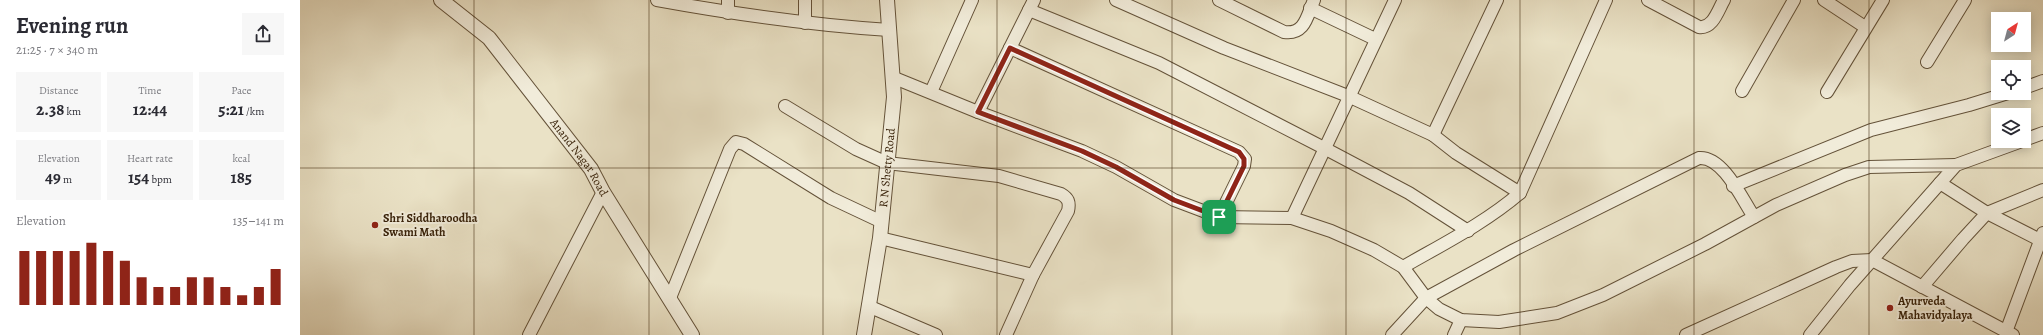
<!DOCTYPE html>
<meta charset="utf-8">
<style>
body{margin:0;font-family:Alegreya,serif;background:#f7f7f7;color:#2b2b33;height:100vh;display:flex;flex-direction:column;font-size:15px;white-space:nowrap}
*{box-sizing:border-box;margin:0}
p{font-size:13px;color:#7c7c81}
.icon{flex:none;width:22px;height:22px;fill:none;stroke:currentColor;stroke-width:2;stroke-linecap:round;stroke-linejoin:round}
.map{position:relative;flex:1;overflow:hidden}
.drawer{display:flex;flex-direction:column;background:#fff;width:300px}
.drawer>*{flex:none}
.needle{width:26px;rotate:36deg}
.buttons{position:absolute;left:1691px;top:12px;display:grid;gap:8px}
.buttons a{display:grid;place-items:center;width:40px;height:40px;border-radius:0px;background:#fff;box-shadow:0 2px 10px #0003;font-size:20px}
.pin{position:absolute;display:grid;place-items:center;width:34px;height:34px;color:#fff;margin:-17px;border-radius:8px;box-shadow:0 2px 6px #0006}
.round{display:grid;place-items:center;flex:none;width:42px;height:42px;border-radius:0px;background:#f7f7f7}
.headline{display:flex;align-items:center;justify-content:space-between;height:68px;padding:0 16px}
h1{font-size:22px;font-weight:700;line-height:30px}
.metrics{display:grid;grid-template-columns:repeat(3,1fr);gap:6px;height:68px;padding:4px 16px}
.metrics div{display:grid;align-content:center;border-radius:0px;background:#f7f7f7;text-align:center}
.metrics b{font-size:17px;font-weight:700}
.metrics small{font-size:11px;font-weight:400}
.metrics p{font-size:11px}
.chart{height:112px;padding:8px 16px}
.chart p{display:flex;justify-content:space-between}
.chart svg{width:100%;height:72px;margin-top:4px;stroke:#8f2418;stroke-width:6}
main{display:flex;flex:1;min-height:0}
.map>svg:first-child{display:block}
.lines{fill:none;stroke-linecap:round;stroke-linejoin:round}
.minor-casing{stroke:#645239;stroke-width:14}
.tertiary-casing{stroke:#645239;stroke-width:16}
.minor{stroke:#f1ecda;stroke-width:12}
.tertiary{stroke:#f1ecda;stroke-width:14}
.route-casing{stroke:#fff;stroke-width:8}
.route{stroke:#8f2418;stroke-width:5}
.grid{fill:none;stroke:#38220a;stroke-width:1;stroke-opacity:0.55}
.poi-dot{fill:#8f2418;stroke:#f1ecda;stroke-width:1.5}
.labels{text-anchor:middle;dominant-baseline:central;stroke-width:4;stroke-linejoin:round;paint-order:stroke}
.street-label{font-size:12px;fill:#38220a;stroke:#f1ecda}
.poi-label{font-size:12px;font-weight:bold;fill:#38220a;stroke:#f1ecda;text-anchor:start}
</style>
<main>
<section class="drawer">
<div class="headline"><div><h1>Evening run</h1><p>21:25 · 7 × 340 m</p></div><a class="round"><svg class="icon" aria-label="share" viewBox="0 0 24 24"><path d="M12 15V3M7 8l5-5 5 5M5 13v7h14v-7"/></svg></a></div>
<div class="metrics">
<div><p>Distance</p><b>2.38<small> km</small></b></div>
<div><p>Time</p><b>12:44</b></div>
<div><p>Pace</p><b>5:21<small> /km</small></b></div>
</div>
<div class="metrics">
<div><p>Elevation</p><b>49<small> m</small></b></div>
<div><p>Heart rate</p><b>154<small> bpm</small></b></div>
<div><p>kcal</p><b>185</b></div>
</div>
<div class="chart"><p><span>Elevation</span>135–141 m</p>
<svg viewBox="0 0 160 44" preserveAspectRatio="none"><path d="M5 44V11M15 44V11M25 44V11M35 44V11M45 44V6M55 44V11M65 44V17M75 44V27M85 44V33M95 44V33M105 44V27M115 44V27M125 44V33M135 44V38M145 44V33M155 44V22"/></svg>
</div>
</section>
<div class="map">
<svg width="1743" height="335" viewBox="0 0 1743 335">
<rect width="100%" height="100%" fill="#eae2c6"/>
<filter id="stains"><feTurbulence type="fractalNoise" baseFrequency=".005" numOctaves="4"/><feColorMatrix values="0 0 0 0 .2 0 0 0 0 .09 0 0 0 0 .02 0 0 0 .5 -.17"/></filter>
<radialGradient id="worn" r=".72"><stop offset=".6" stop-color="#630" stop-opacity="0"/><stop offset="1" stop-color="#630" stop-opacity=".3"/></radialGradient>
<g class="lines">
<g class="minor-casing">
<g id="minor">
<path d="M357,0C434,14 511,25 589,30"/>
<path d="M816,0L924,48L1048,96L1133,135L1156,153L1220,193"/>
<path d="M919,0L984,32C1005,35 1007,16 1014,0"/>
<path d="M1348,0L1399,27C1413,29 1418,10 1424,0"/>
<path d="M1524,0L1565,27"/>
<path d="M1010,8L1075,39"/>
<path d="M729,10L859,63L1024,148L1109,193L1168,231"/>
<path d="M428,13V0"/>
<path d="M505,23V0"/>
<path d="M710,48L939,152L945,159L944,166L919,217"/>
<path d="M1627,62L1665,0"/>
<path d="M592,77L678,112L734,0"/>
<path d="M1724,88L1743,81"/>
<path d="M1442,91L1494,0"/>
<path d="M631,92L672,0"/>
<path d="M1527,92L1583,0"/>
<path d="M485,106L556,149L587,163L699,176L761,194C768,198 770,202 768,211L733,275L706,335"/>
<path d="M678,112L782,151L816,167L874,200L919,217L992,218L1031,231L1074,250L1103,267L1126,298L1139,309L1161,320L1199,322L1257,313L1303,295L1405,244L1476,205L1545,175L1569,167L1656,165"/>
<path d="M1133,135L1197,0"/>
<path d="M1724,140L1743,133"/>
<path d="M1640,183L1687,213L1740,240"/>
<path d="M1433,186L1571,130L1669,105L1708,93"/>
<path d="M992,218L1095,0"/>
<path d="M580,238L733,275"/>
<path d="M1103,267C1143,244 1185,223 1220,193L1306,0"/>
<path d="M1622,287L1663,239L1687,213L1743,190"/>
<path d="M370,298L430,149L436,142L444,144L531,198L582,222"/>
<path d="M568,306L636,335"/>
<path d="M1706,332L1743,233"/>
<path d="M229,335L303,192"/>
<path d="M1092,335L1126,298L1214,250L1399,158C1423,156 1442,199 1454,217"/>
<path d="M1154,335L1161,320"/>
<path d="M1386,335L1536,267L1552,261L1572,260L1713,335"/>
<path d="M1510,335L1550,285L1656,165L1722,141"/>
</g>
</g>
<g class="tertiary-casing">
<g id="tertiary">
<path id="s1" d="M141,0L189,38L291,169L303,192L392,335"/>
<path id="s2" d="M564,335L580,238L594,97L587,0"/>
</g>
</g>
<use href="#minor" class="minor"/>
<use href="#tertiary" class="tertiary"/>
</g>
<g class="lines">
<g class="route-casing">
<path id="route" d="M710,48L939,152L944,159V166L919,217L874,200L816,167L782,151L678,112Z"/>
</g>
<use href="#route" class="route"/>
</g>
<path class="grid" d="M174,0V335M349,0V335M523,0V335M697,0V335M872,0V335M1046,0V335M1220,0V335M1394,0V335M1569,0V335M0,168H1743"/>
<g class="poi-dot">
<circle cx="75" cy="225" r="4"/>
<circle cx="1590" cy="308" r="4"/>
</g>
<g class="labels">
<g class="street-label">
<text stroke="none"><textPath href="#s1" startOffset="211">Anand Nagar Road</textPath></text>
<text stroke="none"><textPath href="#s2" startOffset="169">R N Shetty Road</textPath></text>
</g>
<g class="poi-label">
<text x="83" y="218">Shri Siddharoodha<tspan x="83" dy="14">Swami Math</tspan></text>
<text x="1598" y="301">Ayurveda<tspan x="1598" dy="14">Mahavidyalaya</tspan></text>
</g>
</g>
<rect width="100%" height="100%" filter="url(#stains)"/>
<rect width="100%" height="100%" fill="url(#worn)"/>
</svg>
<div class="buttons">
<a><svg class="needle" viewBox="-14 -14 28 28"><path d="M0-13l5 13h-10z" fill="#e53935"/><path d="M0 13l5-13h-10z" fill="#7c7c81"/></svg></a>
<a><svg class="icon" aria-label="locate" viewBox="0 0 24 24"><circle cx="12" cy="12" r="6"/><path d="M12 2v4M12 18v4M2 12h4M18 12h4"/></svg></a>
<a><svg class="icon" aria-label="layers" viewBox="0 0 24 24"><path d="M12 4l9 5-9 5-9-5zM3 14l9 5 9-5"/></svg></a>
</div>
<div class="pin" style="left:919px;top:217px;background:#1e9e55"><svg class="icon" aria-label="arrive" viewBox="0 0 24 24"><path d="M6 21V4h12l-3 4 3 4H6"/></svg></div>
</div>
</main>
